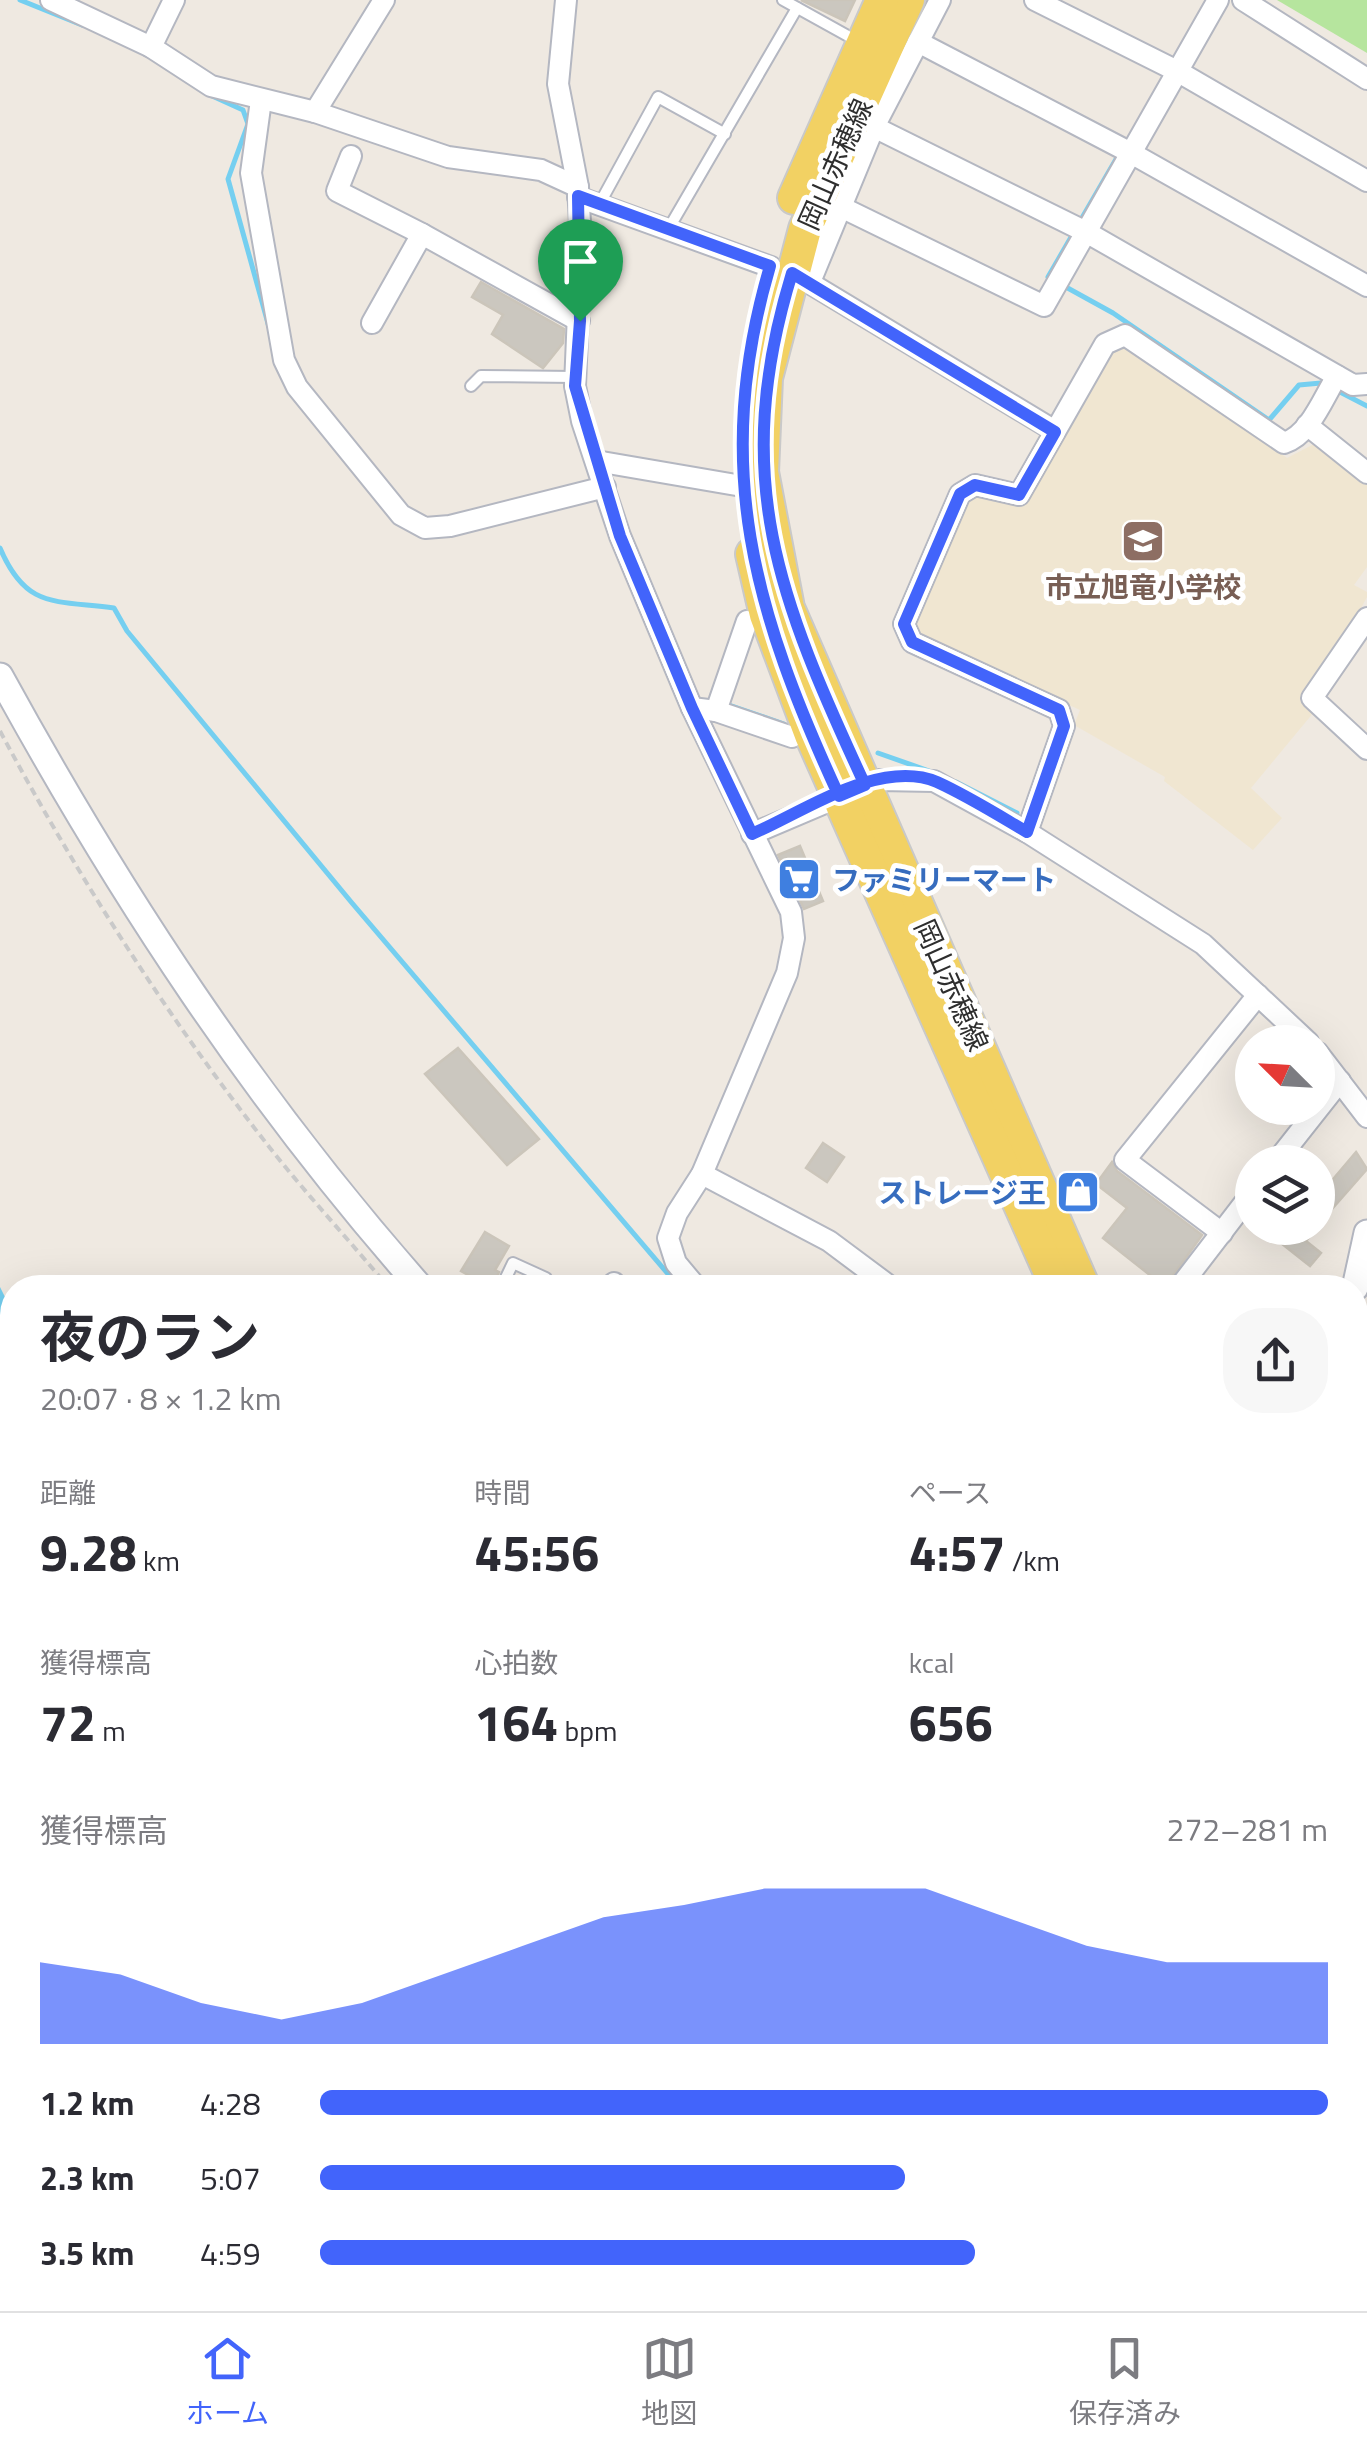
<!DOCTYPE html>
<html lang="ja">
<meta charset="utf-8">
<style>
body{margin:0;font-family:"Titillium Web","Noto Sans JP",sans-serif;background:#f7f7f7;color:#2b2b33;height:100vh;display:flex;flex-direction:column;font-size:38px;white-space:nowrap}
*{box-sizing:border-box;margin:0}
p{font-size:32px;color:#7c7c81}
.icon{flex:none;width:55px;height:55px;fill:none;stroke:currentColor;stroke-width:2;stroke-linecap:round;stroke-linejoin:round}
.map{position:relative;flex:1;overflow:hidden}
.drawer{position:absolute;left:0px;top:1275px;width:1368px;height:1038px;display:flex;flex-direction:column;background:#fff;border-radius:40px 40px 0 0;box-shadow:0 10px 40px #0002}
.drawer>*{flex:none}
.needle{width:65px;rotate:294deg}
.buttons{position:absolute;left:1235px;top:1025px;display:grid;gap:20px}
.buttons a{display:grid;place-items:center;width:100px;height:100px;border-radius:50%;background:#fff;box-shadow:0 10px 40px #0002;font-size:50px}
.pin{position:absolute;display:grid;place-items:center;width:85px;height:85px;color:#fff;margin:-102px -42px;border-radius:50% 50% 50% 0;rotate:-45deg;box-shadow:0 0 10px #0007}
.pin .icon{rotate:45deg}
.round{display:grid;place-items:center;flex:none;width:105px;height:105px;border-radius:40px;background:#f7f7f7}
.headline{display:flex;align-items:center;justify-content:space-between;height:170px;padding:0 40px}
h1{font-size:55px;font-weight:700;line-height:75px}
.figures{display:grid;grid-template-columns:repeat(3,1fr);gap:15px;height:170px;padding:10px 40px}
.figures div{display:grid;align-content:center}
.figures b{font-size:50px;font-weight:700}
.figures small{font-size:28px;font-weight:400}
.figures p{font-size:28px}
.chart{height:280px;padding:20px 40px}
.chart p{display:flex;justify-content:space-between}
.chart svg{width:100%;height:180px;margin-top:10px;fill:#4264fb;opacity:.7}
ul{padding:0 40px;list-style:none;font-size:32px}
li{display:grid;grid-template-columns:160px 120px 1fr;align-items:center;height:75px}
li i{height:25px;border-radius:12px;background:#4264fb}
.dock{display:flex;justify-content:space-around;align-items:center;height:140px;border-top:2px solid #e1e1e2;background:#fff;font-size:28px;color:#7c7c81}
.dock a{display:grid;justify-items:center;gap:5px}
.dock .selected{color:#4264fb}
.map>svg:first-child{display:block}
.education{fill:#f0e6d1}
.green{fill:#b6e59e}
.pitch{fill:#c9ec9a}
.water{fill:#75cff0}
.lines{fill:none;stroke-linecap:round;stroke-linejoin:round}
.stream{stroke:#75cff0;stroke-width:5}
.building{fill:#cbc7bf;stroke:#cbc5ba;stroke-width:2.5}
.service-casing{stroke:#b4b7c1;stroke-width:14}
.minor-casing{stroke:#b4b7c1;stroke-width:24}
.tertiary-casing{stroke:#b4b7c1;stroke-width:29}
.primary-casing{stroke:#c9c9c9;stroke-width:36}
.path{stroke:#c9c9c9;stroke-width:4;stroke-dasharray:8 5;stroke-linecap:butt}
.service{stroke:#fff;stroke-width:10}
.minor{stroke:#fff;stroke-width:20}
.tertiary{stroke:#fff;stroke-width:25}
.primary{stroke:#f2d163;stroke-width:32}
.primary-bridge-casing{stroke:#c9c9c9;stroke-width:36;stroke-linecap:butt}
.primary-bridge{stroke:#f2d163;stroke-width:32}
.route-casing{stroke:#fff;stroke-width:20}
.route{stroke:#4264fb;stroke-width:12}
.labels{text-anchor:middle;dominant-baseline:central;stroke-width:10;stroke-linejoin:round;paint-order:stroke}
.street-label{font-size:28px;fill:#2e2e2e;stroke:#fff}
.education-label{font-size:28px;font-weight:bold;fill:#785e54;stroke:#fff}
.shop-label{font-size:28px;font-weight:bold;fill:#366cbe;stroke:#fff;text-anchor:start}
</style>
<div class="map">
<svg width="1367" height="2311" viewBox="0 0 1367 2311">
<rect width="100%" height="100%" fill="#efe9e1"/>
<path class="education" d="M1128,347L1287,458L1318,442L1367,481V567L1354,585L1367,592V597L1339,649L1300,698L1314,712L1251,788L1282,818L1253,850L1164,781L1165,777L1074,725L1080,710L916,635L914,622L965,501L977,494L1025,503L1113,349Z"/>
<path class="green" d="M1277,0H1367V53Z"/>
<path class="pitch" d="M598,2300H934L953,2311H611Z"/>
<g class="water">
<path d="M0,1287L12,1311V1409L0,1395Z"/>
<path d="M1355,2097L1367,2138V2311H1279L1277,2300H1355Z"/>
<path d="M0,2107L12,2123V2263L0,2247Z"/>
<path d="M38,2300H193L205,2311H45Z"/>
</g>
<g class="lines">
<g class="stream">
<path d="M20,0L82,25"/>
<path d="M210,95L243,110L248,124L228,179L269,327"/>
<path d="M1079,223L1119,154"/>
<path d="M1055,281L1048,277L1074,232"/>
<path d="M1064,286L1113,313L1269,420L1299,385L1321,383"/>
<path d="M1340,392L1367,406"/>
<path d="M0,548C26,609 54,600 114,608L127,631L352,903L680,1288"/>
<path d="M723,703L784,724"/>
<path d="M878,753L932,772"/>
<path d="M956,782L1017,813"/>
</g>
</g>
<g class="building">
<path d="M801,0H855L845,21Z"/>
<path d="M481,282L564,329L563,343L543,368L492,334L503,315L472,297Z"/>
<path d="M800,846L823,901L804,909L778,855Z"/>
<path d="M458,1048L539,1139L507,1165L425,1074Z"/>
<path d="M823,1143L844,1157L827,1182L806,1168Z"/>
<path d="M1356,1152L1367,1169L1318,1225V1197Z"/>
<path d="M1112,1162L1117,1171L1202,1235L1165,1287L1103,1238L1127,1208L1096,1184Z"/>
<path d="M1294,1228H1317L1306,1241L1321,1253L1310,1266L1281,1243Z"/>
<path d="M485,1232L509,1246L495,1270L499,1272L492,1288L461,1271Z"/>
</g>
<g class="lines">
<g class="service-casing">
<g id="service">
<path d="M783,0L857,41"/>
<path d="M600,203L658,97L725,134"/>
<path d="M669,228L797,8"/>
<path d="M471,386L481,376L575,377"/>
<path d="M501,1288L513,1263L546,1278"/>
</g>
</g>
<g class="minor-casing">
<g id="minor">
<path d="M51,0L151,47L211,86L315,112L448,157L541,170L578,187"/>
<path d="M566,0L558,84L578,187L581,240L575,386L582,421L620,536L692,708L791,912L794,938L787,973L702,1174L677,1213L668,1238L676,1263L697,1288"/>
<path d="M1035,0L1177,71L1367,181"/>
<path d="M1243,0L1367,79"/>
<path d="M918,42L1131,153L1367,286"/>
<path d="M151,47L174,0"/>
<path d="M261,100L251,173L284,360L297,387L401,515L425,528L450,526L605,487"/>
<path d="M315,112L384,0"/>
<path d="M874,127L1086,232L1353,385L1367,384"/>
<path d="M351,156L337,191L422,234"/>
<path d="M578,197L771,267"/>
<path d="M841,207L1044,306L1218,0"/>
<path d="M798,276L1055,431"/>
<path d="M810,282L874,127L940,0"/>
<path d="M372,323L422,234L579,321"/>
<path d="M1307,425L1367,473"/>
<path d="M596,461L742,486"/>
<path d="M1367,618L1312,698L1367,749"/>
<path d="M692,708L716,711L792,737"/>
<path d="M716,711L747,621"/>
<path d="M1027,832L1064,726L1059,710L912,642L904,624L960,494L975,485L1019,495L1105,344L1125,335L1284,443C1310,435 1323,398 1337,376"/>
<path d="M752,834L879,780L934,781L1027,832L1203,944L1308,1042"/>
<path d="M1318,1053L1367,1117"/>
<path d="M1276,1162L1340,1081"/>
<path d="M702,1174L829,1241L892,1288"/>
<path d="M1222,1233L1125,1160L1258,995"/>
<path d="M612,1288L614,1283"/>
<path d="M1179,1288L1252,1193"/>
<path d="M1355,1650L1367,1656"/>
<path d="M1355,1832L1367,1859"/>
</g>
</g>
<g class="tertiary-casing">
<g id="tertiary">
<path d="M0,676C121,897 254,1099 421,1288"/>
<path d="M1355,1288L1367,1233"/>
<path d="M1173,2300L1176,2311"/>
</g>
</g>
<g class="primary-casing">
<g id="primary">
<path d="M908,0L805,229L766,378L762,472L788,608L1084,1288"/>
<path d="M794,198L882,0"/>
<path d="M752,554L766,615L811,735L1057,1288"/>
<path d="M1355,1953L1367,1979"/>
</g>
</g>
<g class="path">
<path d="M0,731C78,877 167,1017 270,1148C308,1196 350,1241 389,1288"/>
<path d="M0,1672L12,1686"/>
<path d="M0,1826L12,1841"/>
<path d="M486,2300L496,2311"/>
<path d="M572,2300L582,2311"/>
<path d="M959,2300L980,2311"/>
</g>
<use href="#service" class="service"/>
<use href="#minor" class="minor"/>
<use href="#tertiary" class="tertiary"/>
<use href="#primary" class="primary"/>
<g class="primary-bridge-casing">
<path id="primary-bridge" d="M1355,1888L1367,1915"/>
</g>
<use href="#primary-bridge" class="primary-bridge"/>
</g>
<g class="lines">
<g class="route-casing">
<path id="route" d="M580,321L575,386L620,536L692,708L752,834C803,812 880,758 937,782C968,796 998,815 1027,832L1064,726L1059,710L912,642L904,624L960,494L975,485L1019,495L1055,432L792,273C729,479 779,599 865,785L839,796C754,612 711,467 770,266L578,196L580,321"/>
</g>
<use href="#route" class="route"/>
</g>
<defs>
<g id="school-square" transform="scale(2.25)"><rect x="-9" y="-9" width="18" height="18" rx="4" fill="#8d6e63" stroke="#fff"/><path d="M0-5L7-2L0 1L-7-2ZM-4 1L0 2.5L4 1V4Q0 6-4 4Z" fill="#fff"/></g>
<g id="supermarket-square" transform="scale(2.25)"><rect x="-9" y="-9" width="18" height="18" rx="4" fill="#3f7fe0" stroke="#fff"/><path d="M-6-5.5h2.5l.6 2H6L4.5 2H-2.5L-4.4-4H-6ZM-1.5 3.2a1.3 1.3 0 1 0 .1 0ZM3 3.2a1.3 1.3 0 1 0 .1 0Z" fill="#fff"/></g>
<g id="shop-square" transform="scale(2.25)"><rect x="-9" y="-9" width="18" height="18" rx="4" fill="#3f7fe0" stroke="#fff"/><path d="M-5-2.5h2.3a2.7 3.5 0 0 1 5.4 0H5L5.5 6h-11ZM-1.5-2.5h3a1.5 2.3 0 0 0-3 0Z" fill="#fff"/></g>
</defs>
<g fill-rule="evenodd">
<use href="#school-square" x="1143" y="541"/>
<use href="#supermarket-square" x="799" y="879"/>
<use href="#shop-square" x="1078" y="1192"/>
</g>
<g class="labels">
<g class="street-label">
<text transform="translate(835 164) rotate(-66)">岡山赤穂線</text>
<text transform="translate(952 985) rotate(66)">岡山赤穂線</text>
</g>
<g class="education-label">
<text x="1143" y="586">市立旭竜小学校</text>
</g>
<g class="shop-label">
<text x="832" y="879">ファミリーマート</text>
<text x="1046" y="1192" text-anchor="end">ストレージ王</text>
</g>
</g>
</svg>
<div class="buttons">
<a><svg class="needle" viewBox="-14 -14 28 28"><path d="M0-13l5 13h-10z" fill="#e53935"/><path d="M0 13l5-13h-10z" fill="#7c7c81"/></svg></a>
<a><svg class="icon" aria-label="layers" viewBox="0 0 24 24"><path d="M12 4l9 5-9 5-9-5zM3 14l9 5 9-5"/></svg></a>
</div>
<div class="pin" style="left:580px;top:321px;background:#1e9e55"><svg class="icon" aria-label="arrive" viewBox="0 0 24 24"><path d="M6 21V4h12l-3 4 3 4H6"/></svg></div>
<section class="drawer">
<div class="headline"><div><h1>夜のラン</h1><p>20:07 · 8 × 1.2 km</p></div><a class="round"><svg class="icon" aria-label="share" viewBox="0 0 24 24"><path d="M12 15V3M7 8l5-5 5 5M5 13v7h14v-7"/></svg></a></div>
<div class="figures">
<div><p>距離</p><b>9.28<small> km</small></b></div>
<div><p>時間</p><b>45:56</b></div>
<div><p>ペース</p><b>4:57<small> /km</small></b></div>
</div>
<div class="figures">
<div><p>獲得標高</p><b>72<small> m</small></b></div>
<div><p>心拍数</p><b>164<small> bpm</small></b></div>
<div><p>kcal</p><b>656</b></div>
</div>
<div class="chart"><p><span>獲得標高</span>272–281 m</p>
<svg viewBox="0 0 160 44" preserveAspectRatio="none"><path d="M0 44V24L10 27L20 34L30 38L40 34L50 27L60 20L70 13L80 10L90 6L100 6L110 6L120 13L130 20L140 24L150 24L160 24V44z"/></svg>
</div>
<ul>
<li><b>1.2 km</b>4:28<i style="width:100%"></i></li>
<li><b>2.3 km</b>5:07<i style="width:58%"></i></li>
<li><b>3.5 km</b>4:59<i style="width:65%"></i></li>
</ul>
</section>
</div>
<nav class="dock">
<a class="selected"><svg class="icon" aria-label="home" viewBox="0 0 24 24"><path d="M3 11l9-7 9 7M6 9v11h12V9"/></svg>ホーム</a>
<a><svg class="icon" aria-label="map" viewBox="0 0 24 24"><path d="M3 6l6-2 6 2 6-2v14l-6 2-6-2-6 2zM9 4v14M15 6v14"/></svg>地図</a>
<a><svg class="icon" aria-label="saved" viewBox="0 0 24 24"><path d="M7 4h10v16l-5-4-5 4z"/></svg>保存済み</a>
</nav>
